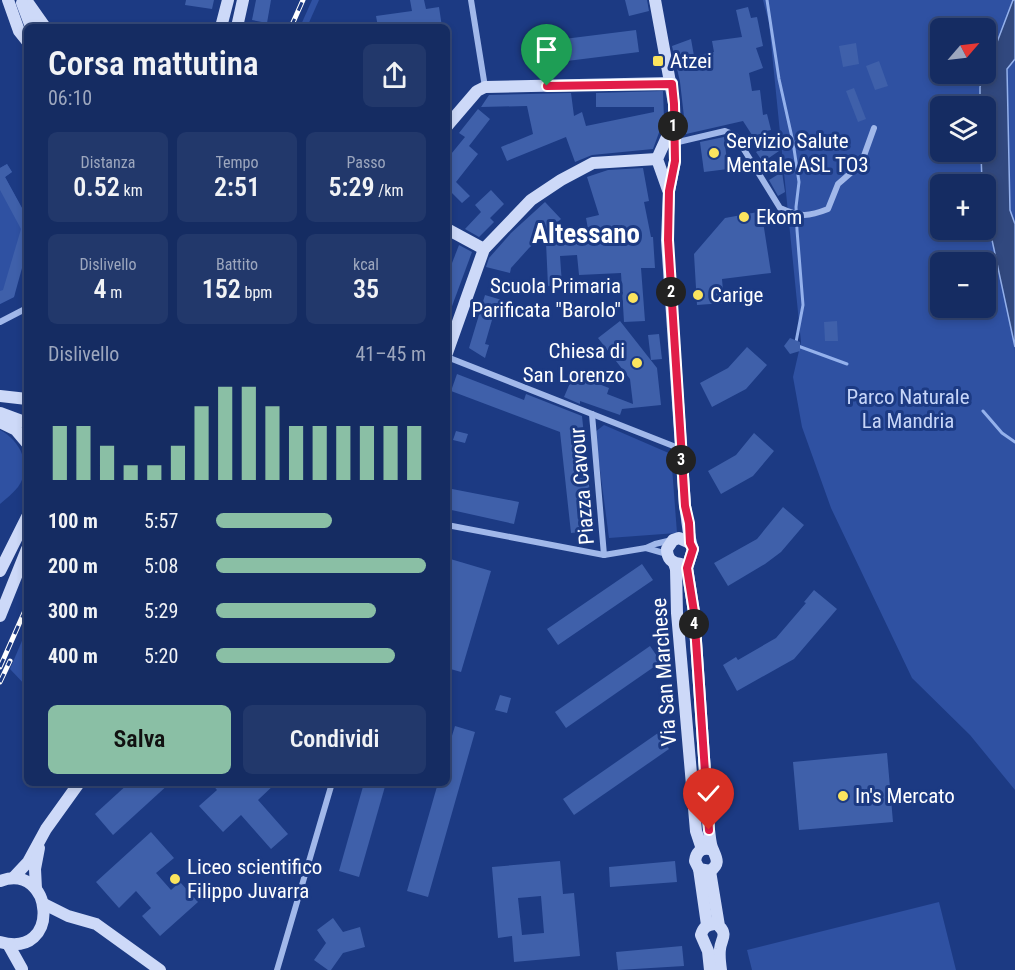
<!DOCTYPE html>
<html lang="it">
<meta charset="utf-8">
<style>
body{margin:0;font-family:"Roboto Condensed",sans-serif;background:#22386b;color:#f1f3f6;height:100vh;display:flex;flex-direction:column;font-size:22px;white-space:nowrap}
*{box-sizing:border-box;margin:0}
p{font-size:20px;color:#9da7be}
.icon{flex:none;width:33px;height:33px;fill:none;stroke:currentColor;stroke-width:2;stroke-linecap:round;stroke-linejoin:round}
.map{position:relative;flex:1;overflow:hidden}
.panel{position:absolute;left:24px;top:24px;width:426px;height:762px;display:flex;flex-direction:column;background:#152c62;border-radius:9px;box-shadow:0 3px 9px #0003,0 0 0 2px #344877}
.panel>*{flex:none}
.needle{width:39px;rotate:62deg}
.tools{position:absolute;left:930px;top:18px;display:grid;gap:12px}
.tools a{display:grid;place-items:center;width:66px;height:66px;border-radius:9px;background:#152c62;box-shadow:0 3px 9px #0003,0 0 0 2px #344877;font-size:30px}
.pin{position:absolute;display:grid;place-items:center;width:51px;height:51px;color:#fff;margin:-62px -26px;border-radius:50% 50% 50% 0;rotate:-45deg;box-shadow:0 0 6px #0007}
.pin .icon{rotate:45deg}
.km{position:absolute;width:30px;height:30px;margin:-15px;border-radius:50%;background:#222;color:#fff;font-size:16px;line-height:30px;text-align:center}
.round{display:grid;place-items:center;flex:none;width:63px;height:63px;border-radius:9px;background:#22386b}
.overview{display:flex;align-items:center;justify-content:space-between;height:102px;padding:0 24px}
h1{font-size:33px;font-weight:600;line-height:45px}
.metrics{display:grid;grid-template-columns:repeat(3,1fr);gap:9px;height:102px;padding:6px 24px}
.metrics div{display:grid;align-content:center;border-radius:9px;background:#22386b;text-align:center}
.metrics b{font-size:26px;font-weight:600}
.metrics small{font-size:16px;font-weight:400}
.metrics p{font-size:16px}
.chart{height:168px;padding:12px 24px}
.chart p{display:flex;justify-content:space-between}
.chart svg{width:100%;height:108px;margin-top:6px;stroke:#8abfa5;stroke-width:6}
.primary-button{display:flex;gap:12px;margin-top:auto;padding:12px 24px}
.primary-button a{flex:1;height:69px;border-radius:9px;background:#8abfa5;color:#111;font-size:24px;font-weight:600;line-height:69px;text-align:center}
.primary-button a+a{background:#22386b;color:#f1f3f6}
ul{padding:0 24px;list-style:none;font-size:20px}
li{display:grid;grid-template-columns:96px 72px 1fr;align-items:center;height:45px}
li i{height:15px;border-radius:8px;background:#8abfa5}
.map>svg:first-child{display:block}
.green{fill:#2f51a2;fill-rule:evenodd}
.water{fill:#31487e;stroke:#94b1ec;stroke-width:1.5}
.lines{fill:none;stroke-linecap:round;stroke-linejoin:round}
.stream{stroke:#94b1ec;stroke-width:3}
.building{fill:#3f60aa;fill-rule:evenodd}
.street{stroke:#a1b8ea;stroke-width:6}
.secondary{stroke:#cdd9f8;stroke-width:12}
.rail-casing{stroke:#fff;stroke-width:5}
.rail{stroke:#1c3a83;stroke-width:3;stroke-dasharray:9;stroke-linecap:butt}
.route-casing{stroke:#fff;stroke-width:12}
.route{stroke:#e11d48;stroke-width:8}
.poi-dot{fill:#fbe45e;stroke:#1c3a83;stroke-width:2}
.labels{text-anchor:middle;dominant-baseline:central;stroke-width:6;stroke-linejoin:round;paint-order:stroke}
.poi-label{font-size:21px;fill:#fff;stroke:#1c3a83;text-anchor:start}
.park-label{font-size:21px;fill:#c6d5f8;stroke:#1c3a83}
.street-label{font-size:21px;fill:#fff;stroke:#1c3a83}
.district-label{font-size:27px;font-weight:bold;fill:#fff;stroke:#1c3a83}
</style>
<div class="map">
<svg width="1015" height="970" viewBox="0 0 1015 970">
<rect width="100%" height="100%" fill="#1c3a83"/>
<g class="green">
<path d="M312,0H319L307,27H300Z"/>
<path d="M763,0H1015V790L970,735L912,678L831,508L802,427L793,377L801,342L769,23ZM940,28H986V74H940ZM940,106H986V152H940ZM940,184H986V230H940ZM940,262H986V308H940Z"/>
<path d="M7,164L12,172L5,177L27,218L14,297L0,304V168Z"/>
<path d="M604,425L671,454L677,533L609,538L595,432Z"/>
<path d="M0,430C20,440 33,466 18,487C13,493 6,499 0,504Z"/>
<path d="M27,629V687L10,669Z"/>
<path d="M939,902L956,970H752L747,950Z"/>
</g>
<path class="water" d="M1013,0H1015V59L1007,69L1010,210L1015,224V347L986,212V184H982L981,152H986V106H980V87Z"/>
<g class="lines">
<g class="stream">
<path d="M767,0L779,79L793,142L799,182L796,207L797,230L803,305L796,342"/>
<path d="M798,346L847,364"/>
<path d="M983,411L1002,433L1015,442"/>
</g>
</g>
<g class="building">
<path d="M186,0H214L212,9L185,5Z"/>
<path d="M256,0H271L267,23L252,20Z"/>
<path d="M410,0H424L426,9L439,7L442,27H378L376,16L412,11Z"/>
<path d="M625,0H647L649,11L629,16Z"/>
<path d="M748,7L751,18L757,17L763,46L756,48L763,68L749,73L752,91L760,90L763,115L767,114L771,130L766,131L779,151L763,162L756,152L761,149L743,121L686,134L680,82L672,46L691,39L694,56L714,52L712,41L742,37L736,10Z"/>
<path d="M636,30L639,52L543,64L540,42Z"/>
<path d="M856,43L859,64L843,67L839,46Z"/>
<path d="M879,61L888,86L875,90L866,66Z"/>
<path d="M854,88L866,119L858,122L846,91Z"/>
<path d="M663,91L664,119L653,149L592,155L575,162L566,137L507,161L501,147L533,134L527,106L481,107L489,95L571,93L574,116L582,112L586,126L654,112V107H596V93Z"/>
<path d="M478,109L490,119L469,146L478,154L456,182L470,196L462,203L449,190L447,193V159L465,137L459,133Z"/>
<path d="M724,137L728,169L704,172L700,142Z"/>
<path d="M7,164L12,172L5,177L27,217V250L14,297L0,304V291L3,290L21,229L0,190V168Z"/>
<path d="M643,168L649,201L644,202L651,237H653L655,268H641L645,321L624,322L621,273L579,275L577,255L560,256L562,285L548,286L546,242L590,240L586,218L599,215L587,177L608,170Z"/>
<path d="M782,172L785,192L778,196L769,180Z"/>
<path d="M491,190L504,204L490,218L494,222L479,237L465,229L481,212L475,205Z"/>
<path d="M545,202L561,219L529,248L511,268L510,273L486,267L489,258L511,233Z"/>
<path d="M758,212L762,215L771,273L722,279L724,303L697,305L694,254L725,218Z"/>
<path d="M459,245L472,252L448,317L447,276Z"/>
<path d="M485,295L518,305L514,319L494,313L485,344L489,345L485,358L469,348Z"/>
<path d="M620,321L657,368L661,405L622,409L620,415L580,401V404L564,397L570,383L573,384L576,375L609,388L607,394L633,404L630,379L598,338Z"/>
<path d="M837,321L838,341H825L824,322Z"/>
<path d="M659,334L662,359L651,360L648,335Z"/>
<path d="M790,338L800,342V351L790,354L784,346Z"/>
<path d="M747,347L767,365L746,389L712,407L700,383L728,368Z"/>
<path d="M457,374L524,400L526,394L582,416L594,533L580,535V532L571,533L560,432L451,391Z"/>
<path d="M456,431L468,434L465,443L453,440Z"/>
<path d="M754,433L774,451L753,476L721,494L708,471L736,455Z"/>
<path d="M447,488L519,502L514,524L447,509Z"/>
<path d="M783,507L804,525L781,552L765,564L728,586L714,563L757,539Z"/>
<path d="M447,558L491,571L461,672L447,668Z"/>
<path d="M642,564L653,580L558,645L547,629Z"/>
<path d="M814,590L837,609L794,659L737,691L723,665L736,657L738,660L776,638L806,603L804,602Z"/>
<path d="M650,646L661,662L566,728L555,712Z"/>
<path d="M500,695L511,698L507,713L495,710Z"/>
<path d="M455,726L475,732L428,897L407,891L438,783H447V752Z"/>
<path d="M658,733L669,749L574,815L563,799Z"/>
<path d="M887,753L893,822L799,830L793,762Z"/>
<path d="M129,783H170L113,835L95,814Z"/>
<path d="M211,783H276L258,800L288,834L271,849L241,815L223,832L199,806L217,790Z"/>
<path d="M364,783H386L359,877L339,871Z"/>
<path d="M151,832L174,858L156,873L171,890L180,882L198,902L160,936L142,916L151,908L136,891L119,908L96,882Z"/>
<path d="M560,861L563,894L574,893L580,956L514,962L512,936L498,938L492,867ZM541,896L544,933L522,935L518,898Z"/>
<path d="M675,861L677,882L610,887L609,867Z"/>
<path d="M333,918L343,932L360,927L365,947L343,953L331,970H328L314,960L326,943L317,930Z"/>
<path d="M682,946L684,966L618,970L616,952Z"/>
</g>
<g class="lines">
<g class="street">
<path d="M471,0L485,87"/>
<path d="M674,143L725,131L735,135L780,208C800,217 808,217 828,209L838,184L861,164L874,128"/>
<path d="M0,322L27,308"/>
<path d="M447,357L681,449"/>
<path d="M592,414L604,555"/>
<path d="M447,525L604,555L646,548L655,544L672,540"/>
<path d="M646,548L667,554"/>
<path d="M277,970L332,783"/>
</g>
<g class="secondary">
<path d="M8,0L19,31L27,41"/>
<path d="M26,0L45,27"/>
<path d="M655,0L674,104L675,161L669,191L667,240L685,506C688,520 688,538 693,549L687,568L694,612L709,830C710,836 710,844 713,850C717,859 720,864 710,871L699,869"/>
<path d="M22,3L31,27"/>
<path d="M221,27L228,0"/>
<path d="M237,27L243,0"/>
<path d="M447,126L477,91L485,87L672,83"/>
<path d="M668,190L657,159L672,126"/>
<path d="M447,229L484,249"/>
<path d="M447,353L484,249L531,200L561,180L593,163L657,159"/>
<path d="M0,396L27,399"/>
<path d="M0,413L27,423"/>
<path d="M0,422L16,430L27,443"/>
<path d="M674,563L676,569L677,613L696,831L702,849"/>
<path d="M681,564C672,563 667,559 667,549L673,540L679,538L690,543"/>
<path d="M0,571L27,517"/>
<path d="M0,616L27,549"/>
<path d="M710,871L719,926C728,935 721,939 720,949C719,956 720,963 721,970"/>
<path d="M13,878L28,862L46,829L79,783"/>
<path d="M0,881C54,861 62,960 0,942"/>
<path d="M36,889L35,869L39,848"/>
<path d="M44,904L68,916L96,924L160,970"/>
<path d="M707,925L699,869L695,861C696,853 700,848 709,849"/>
<path d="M8,944L22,969"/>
<path d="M710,970L708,951L701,935C703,928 706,925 714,924"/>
</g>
<g class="rail-casing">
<g id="rail">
<path d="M291,27L303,0"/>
<path d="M0,667L27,606"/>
<path d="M0,682L10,661"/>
</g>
</g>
<use href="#rail" class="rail"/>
</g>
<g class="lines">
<g class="route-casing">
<path id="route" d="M547,86L672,84L674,104L675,161L669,191L668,240L685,506L689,523L690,543L693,549L687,568L694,612L709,830"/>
</g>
<use href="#route" class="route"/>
</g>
<g class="poi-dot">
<rect x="652" y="55" width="12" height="12" rx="3"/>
<circle cx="714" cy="153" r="6"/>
<circle cx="744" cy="217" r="6"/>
<circle cx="698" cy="295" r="6"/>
<circle cx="633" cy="298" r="6"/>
<circle cx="637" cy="363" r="6"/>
<circle cx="843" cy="796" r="6"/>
<circle cx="175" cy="879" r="6"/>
</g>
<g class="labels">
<g class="poi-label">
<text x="670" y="61">Atzei</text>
<text x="726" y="141">Servizio Salute<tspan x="726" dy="24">Mentale ASL TO3</tspan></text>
<text x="756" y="217">Ekom</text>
<text x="621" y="286" text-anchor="end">Scuola Primaria<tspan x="621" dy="24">Parificata "Barolo"</tspan></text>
<text x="710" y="295">Carige</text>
<text x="625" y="351" text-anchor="end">Chiesa di<tspan x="625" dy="24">San Lorenzo</tspan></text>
<text x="855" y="796">In's Mercato</text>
<text x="187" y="867">Liceo scientifico<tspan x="187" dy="24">Filippo Juvarra</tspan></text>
</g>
<g class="park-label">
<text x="908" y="397">Parco Naturale<tspan x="908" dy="24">La Mandria</tspan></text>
</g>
<g class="street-label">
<text transform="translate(582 486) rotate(-95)">Piazza Cavour</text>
<text transform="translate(664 672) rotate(-94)">Via San Marchese</text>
</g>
<g class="district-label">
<text x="586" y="234">Altessano</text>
</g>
</g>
</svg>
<div class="tools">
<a><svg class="needle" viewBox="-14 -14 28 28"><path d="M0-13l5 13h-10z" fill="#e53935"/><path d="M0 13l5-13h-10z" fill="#9da7be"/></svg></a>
<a><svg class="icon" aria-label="layers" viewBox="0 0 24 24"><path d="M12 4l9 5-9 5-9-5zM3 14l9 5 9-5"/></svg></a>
<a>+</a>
<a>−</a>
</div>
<div class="pin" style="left:547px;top:86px;background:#1e9e55"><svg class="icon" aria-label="arrive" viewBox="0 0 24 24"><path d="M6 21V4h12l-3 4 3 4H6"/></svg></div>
<div class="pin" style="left:709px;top:830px;background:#d93025"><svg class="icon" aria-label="check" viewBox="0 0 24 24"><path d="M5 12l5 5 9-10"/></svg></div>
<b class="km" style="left:673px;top:126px">1</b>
<b class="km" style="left:671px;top:292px">2</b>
<b class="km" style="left:681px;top:460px">3</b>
<b class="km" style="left:694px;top:624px">4</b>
<section class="panel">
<div class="overview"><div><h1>Corsa mattutina</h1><p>06:10</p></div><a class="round"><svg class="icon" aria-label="share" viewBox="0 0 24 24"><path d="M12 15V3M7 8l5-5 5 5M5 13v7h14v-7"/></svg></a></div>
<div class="metrics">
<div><p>Distanza</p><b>0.52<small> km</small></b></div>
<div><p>Tempo</p><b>2:51</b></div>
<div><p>Passo</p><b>5:29<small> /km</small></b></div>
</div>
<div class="metrics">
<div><p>Dislivello</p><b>4<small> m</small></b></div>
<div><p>Battito</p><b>152<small> bpm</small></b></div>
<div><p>kcal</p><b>35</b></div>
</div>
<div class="chart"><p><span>Dislivello</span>41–45 m</p>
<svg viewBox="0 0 160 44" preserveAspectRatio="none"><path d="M5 44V22M15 44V22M25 44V30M35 44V38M45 44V38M55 44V30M65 44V14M75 44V6M85 44V6M95 44V14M105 44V22M115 44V22M125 44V22M135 44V22M145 44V22M155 44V22"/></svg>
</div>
<ul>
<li><b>100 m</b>5:57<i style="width:55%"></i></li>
<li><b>200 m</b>5:08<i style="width:100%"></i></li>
<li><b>300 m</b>5:29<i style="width:76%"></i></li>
<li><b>400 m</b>5:20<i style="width:85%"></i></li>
</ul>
<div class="primary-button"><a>Salva</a><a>Condividi</a></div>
</section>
</div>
